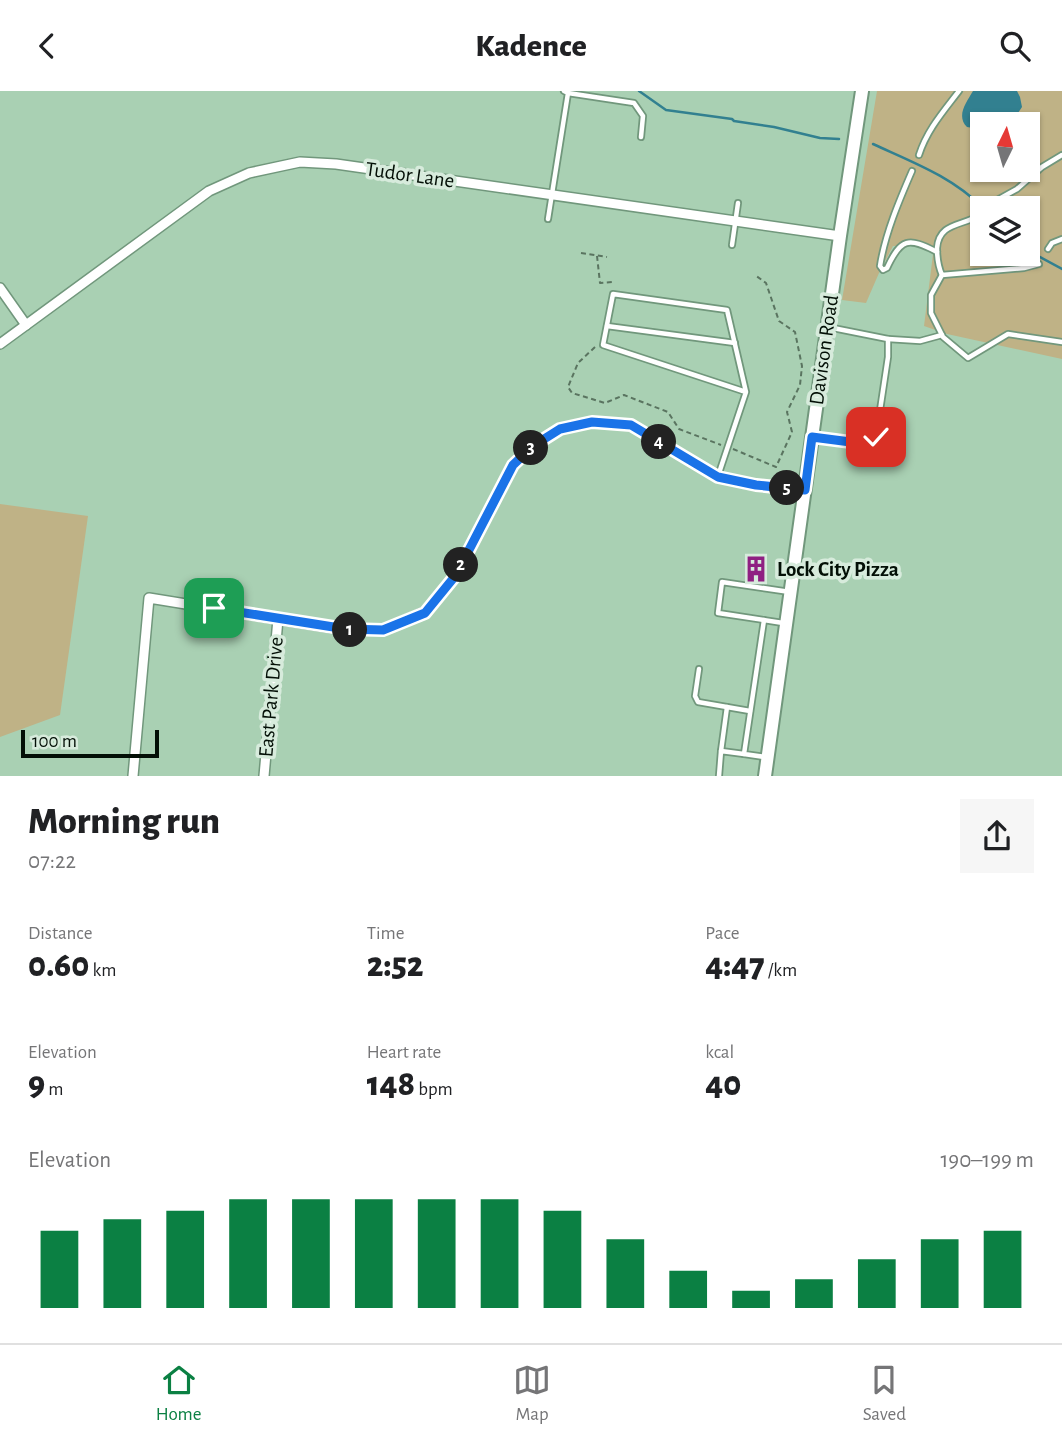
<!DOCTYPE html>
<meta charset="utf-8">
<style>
body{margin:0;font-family:"Alegreya Sans",sans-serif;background:#f6f6f6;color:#202124;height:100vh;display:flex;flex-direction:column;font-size:26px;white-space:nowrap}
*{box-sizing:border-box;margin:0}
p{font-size:23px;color:#757577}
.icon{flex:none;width:38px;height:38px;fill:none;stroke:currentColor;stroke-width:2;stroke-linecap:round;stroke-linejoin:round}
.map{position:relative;height:685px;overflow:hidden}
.panel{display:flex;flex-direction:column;background:#fff;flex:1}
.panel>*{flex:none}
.needle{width:46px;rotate:5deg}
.buttons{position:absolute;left:970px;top:21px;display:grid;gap:14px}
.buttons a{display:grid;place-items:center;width:70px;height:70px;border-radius:0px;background:#fff;box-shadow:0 2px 5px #0004;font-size:35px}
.scale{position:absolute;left:21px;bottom:18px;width:138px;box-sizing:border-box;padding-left:7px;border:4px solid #030f06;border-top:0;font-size:19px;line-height:24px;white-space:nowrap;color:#030f06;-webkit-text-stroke:5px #d7ebdc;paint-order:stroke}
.pin{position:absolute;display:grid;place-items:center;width:60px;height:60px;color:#fff;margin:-30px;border-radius:14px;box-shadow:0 4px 10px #0006}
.km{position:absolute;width:35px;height:35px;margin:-18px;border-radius:50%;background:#222;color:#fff;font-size:19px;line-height:35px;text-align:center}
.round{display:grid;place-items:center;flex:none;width:74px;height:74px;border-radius:0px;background:#f6f6f6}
.overview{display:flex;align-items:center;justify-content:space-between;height:119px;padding:0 28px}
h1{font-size:38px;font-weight:800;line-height:52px}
.figures{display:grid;grid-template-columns:repeat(3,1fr);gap:10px;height:119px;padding:7px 28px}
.figures div{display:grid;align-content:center}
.figures b{font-size:35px;font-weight:800}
.figures small{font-size:19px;font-weight:400}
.figures p{font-size:19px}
.chart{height:196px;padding:14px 28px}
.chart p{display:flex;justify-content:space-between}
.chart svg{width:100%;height:126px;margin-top:7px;stroke:#0b8043;stroke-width:6}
header{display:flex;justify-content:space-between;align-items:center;height:91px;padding:0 28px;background:#fff;font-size:32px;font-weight:800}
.tab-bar{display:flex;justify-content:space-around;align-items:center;height:98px;border-top:2px solid #e0e0e0;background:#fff;font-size:19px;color:#757577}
.tab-bar a{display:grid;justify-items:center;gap:4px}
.tab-bar .active{color:#0b8043}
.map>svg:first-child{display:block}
.green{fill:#bfb286;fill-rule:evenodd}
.water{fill:#328090}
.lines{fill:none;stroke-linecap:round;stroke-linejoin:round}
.stream{stroke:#328090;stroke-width:2.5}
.lane-casing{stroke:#71977c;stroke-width:8}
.street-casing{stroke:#71977c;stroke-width:12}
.secondary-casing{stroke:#71977c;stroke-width:16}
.path{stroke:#5a7460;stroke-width:2;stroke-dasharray:5 3.5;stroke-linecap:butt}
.lane{stroke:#fff;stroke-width:4.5}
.street{stroke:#fff;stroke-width:9}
.secondary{stroke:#fff;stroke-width:12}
.route-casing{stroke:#fff;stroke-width:14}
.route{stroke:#1a73e8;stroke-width:9}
.labels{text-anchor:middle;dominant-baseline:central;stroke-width:7;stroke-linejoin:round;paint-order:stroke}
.street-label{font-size:21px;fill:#030f06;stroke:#d7ebdc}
.poi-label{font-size:21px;font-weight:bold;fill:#030f06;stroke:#d7ebdc;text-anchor:start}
</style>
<header><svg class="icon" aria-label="back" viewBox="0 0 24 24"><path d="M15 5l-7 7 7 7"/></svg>Kadence<svg class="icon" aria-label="search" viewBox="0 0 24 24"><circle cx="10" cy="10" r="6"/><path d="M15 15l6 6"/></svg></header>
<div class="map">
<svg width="1062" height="685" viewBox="0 0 1062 685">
<rect width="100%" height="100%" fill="#a9d0b3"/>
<g class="green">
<path d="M877,0H1062V268L947,243L924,235L934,155H893L879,182L866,212L842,209ZM982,33H1027V79H982ZM982,117H1027V163H982Z"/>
<path d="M0,413L88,425L60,624L0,646Z"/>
</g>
<path class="water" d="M973,0H1017L1020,6L1022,16L1016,25L1003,30H992L973,37L967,36C956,25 966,12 973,0Z"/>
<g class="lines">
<g class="stream">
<path d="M639,0L666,19L732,28L734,30L774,36L820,47L839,48"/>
<path d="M873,53C912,71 953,86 983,117"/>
<path d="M1027,159L1062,178"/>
</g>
<g class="lane-casing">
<g id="lane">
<path d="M568,2L634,12L643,25L641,46"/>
<path d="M919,64C927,39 943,21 959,0"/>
<path d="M912,80C899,110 885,143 880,175L883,179L887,177C901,147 908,146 937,161"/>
<path d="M990,113L1017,98L1042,76L1062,64"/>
<path d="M978,125C961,135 939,132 937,157C937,167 938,175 942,184L1024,177L1039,173"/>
<path d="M548,128L568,2L564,0"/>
<path d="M732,154L738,112"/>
<path d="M1048,158L1052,152L1062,148"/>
<path d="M942,184L931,204V222L943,246L968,267L1008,243L1062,251"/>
<path d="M607,235L735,252"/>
<path d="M888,248L920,250L942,244"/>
<path d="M813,346L866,353L876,346L888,266V248L828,236"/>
<path d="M718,385L746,301L727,219L613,203L603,254L746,301"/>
<path d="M764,529L744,663L765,666"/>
<path d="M783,532L718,522L722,491L790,501"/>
<path d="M699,578L695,605L698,611L750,620"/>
<path d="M721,660L727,616"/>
<path d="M719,685L721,660L744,663"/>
</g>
</g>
<g class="street-casing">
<g id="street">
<path d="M0,197L26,234"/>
<path d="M0,253L209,100L249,82L300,71L336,73L840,145"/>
<path d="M133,685L149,507L346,539H383L425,521L456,484L513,374L533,355L560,338L592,331L631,334L718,386L756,394L805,399"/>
<path d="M264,685L278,528"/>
</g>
</g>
<g class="secondary-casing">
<path id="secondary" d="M765,685L840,145L862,0"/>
</g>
<g class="path">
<path d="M581,162L607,166"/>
<path d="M597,165L600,192L613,191"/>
<path d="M595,256L578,272L568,296L572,302L605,312L624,304L668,321L679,338L721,354"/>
<path d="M733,358L776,376L792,341L787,321L800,294L802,275L795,241L779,230L766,192L755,184"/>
</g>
<use href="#lane" class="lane"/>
<use href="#street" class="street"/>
<use href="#secondary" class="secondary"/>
</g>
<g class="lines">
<g class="route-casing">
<path id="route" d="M214,517L346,538L383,539L425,522L456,484L513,374L533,355L560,338L592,331L631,334L718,386L756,394L805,399L812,346L866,353L876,346"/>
</g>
<use href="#route" class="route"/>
</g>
<defs>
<g id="building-bare" transform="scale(2.1)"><path d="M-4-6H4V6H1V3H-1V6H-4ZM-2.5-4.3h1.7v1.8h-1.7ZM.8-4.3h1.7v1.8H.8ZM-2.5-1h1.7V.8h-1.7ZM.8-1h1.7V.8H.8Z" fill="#8f2082" stroke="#d7ebdc" stroke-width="2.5" paint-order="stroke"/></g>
</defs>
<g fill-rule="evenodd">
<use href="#building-bare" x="756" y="478"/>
</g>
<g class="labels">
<g class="street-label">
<text transform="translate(410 84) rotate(8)">Tudor Lane</text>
<text transform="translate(824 259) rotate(-82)">Davison Road</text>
<text transform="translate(271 606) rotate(-85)">East Park Drive</text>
</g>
<g class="poi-label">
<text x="777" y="478">Lock City Pizza</text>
</g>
</g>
</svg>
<div class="buttons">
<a><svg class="needle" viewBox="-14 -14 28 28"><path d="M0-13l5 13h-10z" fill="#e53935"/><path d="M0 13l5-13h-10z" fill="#757577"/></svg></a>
<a><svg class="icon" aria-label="layers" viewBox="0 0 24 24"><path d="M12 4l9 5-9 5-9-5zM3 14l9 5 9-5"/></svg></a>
</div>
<div class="scale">100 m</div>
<div class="pin" style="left:214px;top:517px;background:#1e9e55"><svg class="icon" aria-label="arrive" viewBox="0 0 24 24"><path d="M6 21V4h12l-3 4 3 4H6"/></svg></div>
<div class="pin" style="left:876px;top:346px;background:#d93025"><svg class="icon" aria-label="check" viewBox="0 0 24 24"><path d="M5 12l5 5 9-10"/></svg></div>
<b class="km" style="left:350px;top:539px">1</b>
<b class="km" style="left:461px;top:474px">2</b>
<b class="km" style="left:531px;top:357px">3</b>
<b class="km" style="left:659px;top:351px">4</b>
<b class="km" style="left:787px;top:397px">5</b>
</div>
<section class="panel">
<div class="overview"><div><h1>Morning run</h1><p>07:22</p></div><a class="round"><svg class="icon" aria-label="share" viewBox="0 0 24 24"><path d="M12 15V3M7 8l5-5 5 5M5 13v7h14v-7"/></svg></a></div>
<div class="figures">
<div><p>Distance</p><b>0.60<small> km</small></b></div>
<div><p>Time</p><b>2:52</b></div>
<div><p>Pace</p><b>4:47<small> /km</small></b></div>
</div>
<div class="figures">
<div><p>Elevation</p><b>9<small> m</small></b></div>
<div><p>Heart rate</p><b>148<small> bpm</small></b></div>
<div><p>kcal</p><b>40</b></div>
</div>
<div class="chart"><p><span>Elevation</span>190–199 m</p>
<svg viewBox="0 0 160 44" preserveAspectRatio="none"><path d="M5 44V17M15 44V13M25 44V10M35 44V6M45 44V6M55 44V6M65 44V6M75 44V6M85 44V10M95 44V20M105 44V31M115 44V38M125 44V34M135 44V27M145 44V20M155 44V17"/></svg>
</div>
</section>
<nav class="tab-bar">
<a class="active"><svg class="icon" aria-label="home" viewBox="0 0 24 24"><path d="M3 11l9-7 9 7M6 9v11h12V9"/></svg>Home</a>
<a><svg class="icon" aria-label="map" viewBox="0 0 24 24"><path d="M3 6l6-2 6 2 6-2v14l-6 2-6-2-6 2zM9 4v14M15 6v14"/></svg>Map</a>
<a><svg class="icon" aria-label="saved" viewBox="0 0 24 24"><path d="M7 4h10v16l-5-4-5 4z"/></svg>Saved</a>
</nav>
